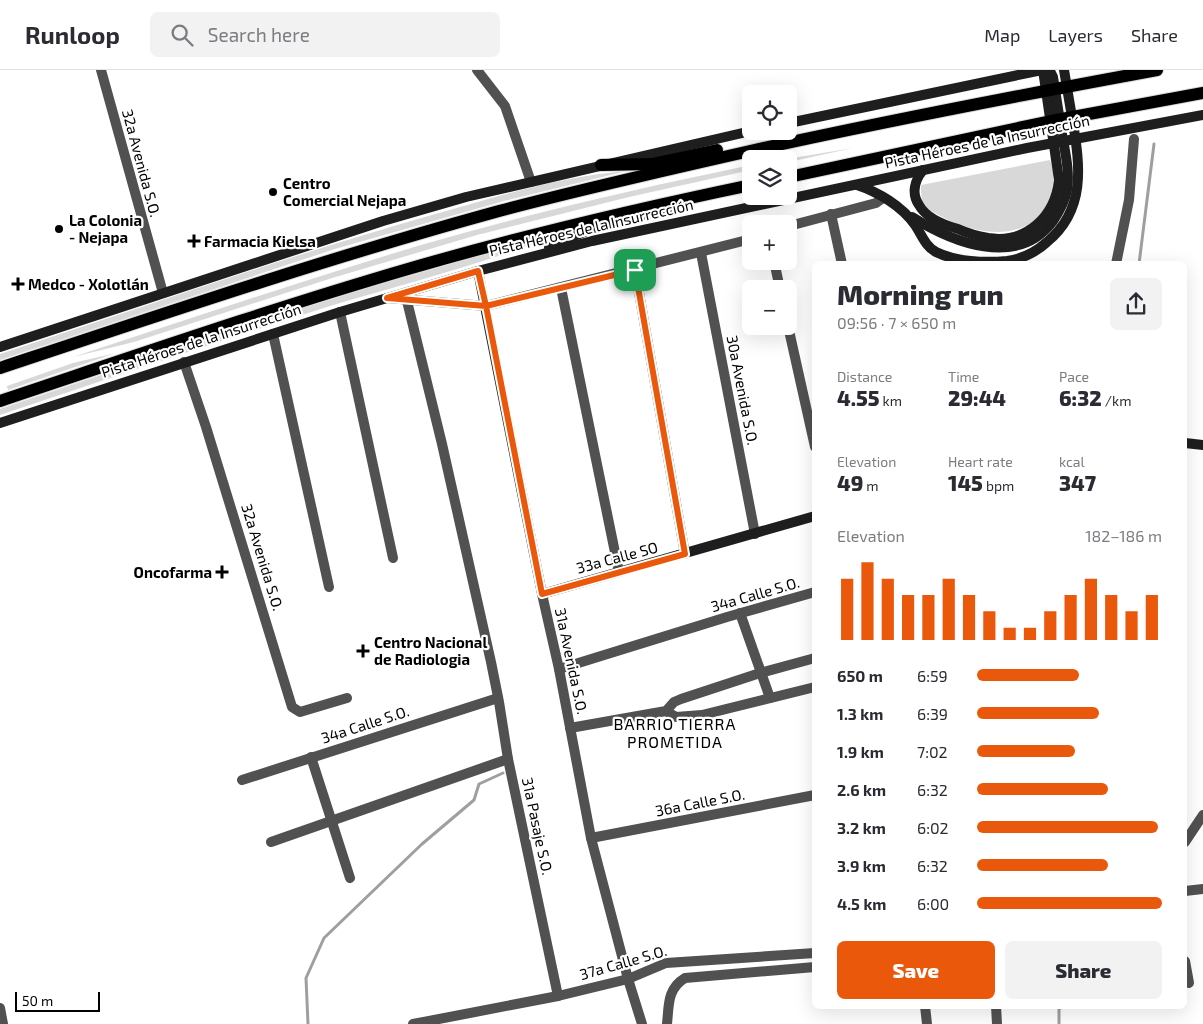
<!DOCTYPE html>
<meta charset="utf-8">
<style>
body{margin:0;font-family:"Exo 2",sans-serif;background:#f2f2f3;color:#2b2b33;height:100vh;display:flex;flex-direction:column;font-size:19px;white-space:nowrap}
*{box-sizing:border-box;margin:0}
p{font-size:16px;color:#7c7c81}
.icon{flex:none;width:28px;height:28px;fill:none;stroke:currentColor;stroke-width:2;stroke-linecap:round;stroke-linejoin:round}
.map{position:relative;flex:1;overflow:hidden}
.sheet{position:absolute;left:812px;top:191px;width:375px;height:748px;display:flex;flex-direction:column;background:#fff;border-radius:8px;box-shadow:0 5px 20px #0002}
.sheet>*{flex:none}
.controls{position:absolute;left:742px;top:15px;display:grid;gap:10px}
.controls a{display:grid;place-items:center;width:55px;height:55px;border-radius:8px;background:#fff;box-shadow:0 5px 20px #0002;font-size:25px}
.scale{position:absolute;left:15px;bottom:12px;width:85px;box-sizing:border-box;padding-left:5px;border:2px solid #000;border-top:0;font-size:14px;line-height:18px;white-space:nowrap;color:#000;-webkit-text-stroke:4px #fff;paint-order:stroke}
.pin{position:absolute;display:grid;place-items:center;width:42px;height:42px;color:#fff;margin:-21px;border-radius:10px;box-shadow:0 2px 8px #0006}
.round{display:grid;place-items:center;flex:none;width:52px;height:52px;border-radius:8px;background:#f2f2f3}
.overview{display:flex;align-items:center;justify-content:space-between;height:85px;padding:0 25px}
h1{font-size:28px;font-weight:800;line-height:38px}
.figures{display:grid;grid-template-columns:repeat(3,1fr);gap:8px;height:85px;padding:5px 25px}
.figures div{display:grid;align-content:center}
.figures b{font-size:21px;font-weight:800}
.figures small{font-size:14px;font-weight:400}
.figures p{font-size:14px}
.chart{height:140px;padding:10px 25px}
.chart p{display:flex;justify-content:space-between}
.chart svg{width:100%;height:90px;margin-top:5px;stroke:#ea580c;stroke-width:6}
.primary-button{display:flex;gap:10px;margin-top:auto;padding:10px 25px}
.primary-button a{flex:1;height:58px;border-radius:8px;background:#ea580c;color:#fff;font-size:20px;font-weight:800;line-height:58px;text-align:center}
.primary-button a+a{background:#f2f2f3;color:#2b2b33}
ul{padding:0 25px;list-style:none;font-size:16px}
li{display:grid;grid-template-columns:80px 60px 1fr;align-items:center;height:38px}
li i{height:12px;border-radius:6px;background:#ea580c}
header{display:flex;align-items:center;gap:30px;box-sizing:border-box;height:70px;padding:0 25px;background:#fff;border-bottom:1px solid #e1e1e2}
header strong{font-size:24px}
nav{display:flex;gap:28px;margin-inline-start:auto;font-size:18px}
.search{width:350px;height:45px;background:#f2f2f3;display:flex;align-items:center;gap:12px;box-sizing:border-box;padding:0 18px;border-radius:8px;color:#7c7c81;font-size:19px}
.map>svg:first-child{display:block}
.green{fill:#d8d8d8}
.lines{fill:none;stroke-linecap:round;stroke-linejoin:round}
.stream{stroke:#9f9f9f;stroke-width:3}
.primary-casing{stroke:#dbdbdb;stroke-width:14}
.street{stroke:#515151;stroke-width:10}
.secondary{stroke:#1e1e1e;stroke-width:10}
.primary{stroke:#000;stroke-width:12}
.route-casing{stroke:#fff;stroke-width:10}
.route{stroke:#ea580c;stroke-width:6}
.poi-dot{fill:#000;stroke:#fff;stroke-width:2}
.labels{text-anchor:middle;dominant-baseline:central;stroke-width:4.5;stroke-linejoin:round;paint-order:stroke}
.street-label{font-size:15px;fill:#000;stroke:#fff}
.poi-label{font-size:15px;font-weight:bold;fill:#000;stroke:#fff;text-anchor:start}
.neighbourhood-label{font-size:16px;letter-spacing:1px;fill:#000;stroke:#fff}
</style>
<header>
<strong>Runloop</strong>
<div class="search"><svg class="icon" aria-label="search" viewBox="0 0 24 24"><circle cx="10" cy="10" r="6"/><path d="M15 15l6 6"/></svg>Search here</div>
<nav><a>Map</a><a>Layers</a><a>Share</a></nav>
</header>
<div class="map">
<svg width="1203" height="954" viewBox="0 0 1203 954">
<rect width="100%" height="100%" fill="#fff"/>
<g class="green">
<path d="M853,78L789,92V89H787Z"/>
<path d="M1050,90C1055,103 1054,114 1050,127C1034,173 981,166 946,149C939,145 928,141 924,134C921,128 921,122 921,115Z"/>
<path d="M751,95V100L629,127L477,165L329,209L134,272L73,287C189,249 304,210 421,175C530,143 640,118 751,95Z"/>
<path d="M627,101L504,131L335,179L0,290V284C144,237 287,186 432,145C496,127 561,106 627,101Z"/>
<path d="M550,168C478,195 404,214 330,236C220,271 110,308 0,345V339C182,278 364,213 550,168Z"/>
<path d="M116,283L8,320L7,316L73,293Z"/>
</g>
<g class="lines">
<g class="stream">
<path d="M1139,194L1154,74"/>
<path d="M308,954L306,908L324,868L422,774L474,730L479,714L503,703"/>
<path d="M1059,954V939L1063,936"/>
</g>
<g class="primary-casing">
<g id="primary">
<path d="M601,95L652,94L717,80"/>
<path d="M789,107L1051,51L1203,23"/>
<path d="M0,298C165,243 331,187 499,141C582,119 666,100 750,81C886,51 1021,25 1157,0"/>
<path d="M0,331C135,286 271,239 408,199C521,166 636,139 751,115"/>
</g>
</g>
<g class="street">
<path d="M101,0L163,223"/>
<path d="M477,0L505,36L531,112"/>
<path d="M831,144L842,194"/>
<path d="M789,156L876,133L883,128"/>
<path d="M701,183L755,464"/>
<path d="M774,191L780,219"/>
<path d="M1116,194L1129,130L1134,69"/>
<path d="M635,200L685,484"/>
<path d="M561,218L619,502"/>
<path d="M387,228L486,236L751,169"/>
<path d="M407,231L442,374L491,592L499,632L508,689L558,926"/>
<path d="M340,242L393,488"/>
<path d="M788,256L815,377"/>
<path d="M273,264L329,517"/>
<path d="M184,292L206,357L292,637L300,642L347,628"/>
<path d="M542,524L559,599L591,768L628,909L642,954"/>
<path d="M740,543L770,628"/>
<path d="M559,599L727,547L815,522"/>
<path d="M666,641L676,647L702,645L815,617"/>
<path d="M570,658L666,641L674,632L681,629L760,603L815,588"/>
<path d="M311,687L350,808"/>
<path d="M242,710L498,628"/>
<path d="M591,768L815,725"/>
<path d="M271,772L508,689"/>
<path d="M1185,772L1203,745"/>
<path d="M1185,821L1203,819"/>
<path d="M1185,891L1189,913"/>
<path d="M925,936L927,954"/>
<path d="M996,936L997,954"/>
<path d="M0,938L3,954"/>
<path d="M413,954L558,926L628,909L666,893L815,883"/>
<path d="M667,954C669,935 667,919 685,908L815,897"/>
</g>
<g class="secondary">
<path d="M789,53L1042,0"/>
<path d="M923,100C915,110 911,123 919,135C926,148 944,155 958,159C967,163 977,166 988,168C1026,174 1055,147 1059,110L1043,0"/>
<path d="M857,115C878,122 902,136 915,155C922,165 925,176 936,182C956,192 985,193 1007,191C1022,189 1036,182 1047,172C1086,140 1080,96 1073,53C1070,35 1067,17 1064,0"/>
<path d="M912,147C952,172 1017,199 1053,151C1059,142 1065,132 1067,120C1070,102 1065,82 1062,64C1059,45 1056,26 1053,7L1051,3L1043,0"/>
<path d="M549,177L596,157L671,138"/>
<path d="M478,201L542,524L815,446"/>
<path d="M0,277L383,151L466,127L751,61"/>
<path d="M0,353L340,242L478,201L592,171L1027,78L1203,45"/>
<path d="M1185,373L1203,375"/>
</g>
<use href="#primary" class="primary"/>
</g>
<g class="lines">
<g class="route-casing">
<path id="route" d="M635,200L486,236L387,228L478,201L486,236L542,524L685,484L635,200"/>
</g>
<use href="#route" class="route"/>
</g>
<g class="poi-dot">
<circle cx="273" cy="122" r="5"/>
<circle cx="59" cy="159" r="5"/>
<path d="M191.5 163.5h5v5h5v5h-5v5h-5v-5h-5v-5h5z"/>
<path d="M15.5 206.5h5v5h5v5h-5v5h-5v-5h-5v-5h5z"/>
<path d="M219.5 494.5h5v5h5v5h-5v5h-5v-5h-5v-5h5z"/>
<path d="M360.5 573.5h5v5h5v5h-5v5h-5v-5h-5v-5h5z"/>
</g>
<g class="labels">
<g class="street-label">
<text transform="translate(987 71) rotate(-12)">Pista Héroes de la Insurrección</text>
<text transform="translate(142 93) rotate(75)">32a Avenida S.O.</text>
<text transform="translate(591 157) rotate(-13)">Pista Héroes de la Insurrección</text>
<text transform="translate(201 270) rotate(-18)">Pista Héroes de la Insurrección</text>
<text transform="translate(743 320) rotate(79)">30a Avenida S.O.</text>
<text transform="translate(263 487) rotate(73)">32a Avenida S.O.</text>
<text transform="translate(617 487) rotate(-15)">33a Calle SO</text>
<text transform="translate(755 524) rotate(-16)">34a Calle S.O.</text>
<text transform="translate(572 591) rotate(78)">31a Avenida S.O.</text>
<text transform="translate(365 654) rotate(-18)">34a Calle S.O.</text>
<text transform="translate(700 732) rotate(-11)">36a Calle S.O.</text>
<text transform="translate(538 756) rotate(78)">31a Pasaje S.O.</text>
<text transform="translate(623 892) rotate(-16)">37a Calle S.O.</text>
</g>
<g class="poi-label">
<text x="283" y="113">Centro<tspan x="283" dy="17">Comercial Nejapa</tspan></text>
<text x="69" y="150">La Colonia<tspan x="69" dy="17">- Nejapa</tspan></text>
<text x="204" y="171">Farmacia Kielsa</text>
<text x="28" y="214">Medco - Xolotlán</text>
<text x="212" y="502" text-anchor="end">Oncofarma</text>
<text x="374" y="572">Centro Nacional<tspan x="374" dy="17">de Radiologia</tspan></text>
</g>
<g class="neighbourhood-label">
<text x="675" y="653">BARRIO TIERRA<tspan x="675" dy="18">PROMETIDA</tspan></text>
</g>
</g>
</svg>
<div class="controls">
<a><svg class="icon" aria-label="locate" viewBox="0 0 24 24"><circle cx="12" cy="12" r="6"/><path d="M12 2v4M12 18v4M2 12h4M18 12h4"/></svg></a>
<a><svg class="icon" aria-label="layers" viewBox="0 0 24 24"><path d="M12 4l9 5-9 5-9-5zM3 14l9 5 9-5"/></svg></a>
<a>+</a>
<a>−</a>
</div>
<div class="scale">50 m</div>
<div class="pin" style="left:635px;top:200px;background:#1e9e55"><svg class="icon" aria-label="arrive" viewBox="0 0 24 24"><path d="M6 21V4h12l-3 4 3 4H6"/></svg></div>
<section class="sheet">
<div class="overview"><div><h1>Morning run</h1><p>09:56 · 7 × 650 m</p></div><a class="round"><svg class="icon" aria-label="share" viewBox="0 0 24 24"><path d="M12 15V3M7 8l5-5 5 5M5 13v7h14v-7"/></svg></a></div>
<div class="figures">
<div><p>Distance</p><b>4.55<small> km</small></b></div>
<div><p>Time</p><b>29:44</b></div>
<div><p>Pace</p><b>6:32<small> /km</small></b></div>
</div>
<div class="figures">
<div><p>Elevation</p><b>49<small> m</small></b></div>
<div><p>Heart rate</p><b>145<small> bpm</small></b></div>
<div><p>kcal</p><b>347</b></div>
</div>
<div class="chart"><p><span>Elevation</span>182–186 m</p>
<svg viewBox="0 0 160 44" preserveAspectRatio="none"><path d="M5 44V14M15 44V6M25 44V14M35 44V22M45 44V22M55 44V14M65 44V22M75 44V30M85 44V38M95 44V38M105 44V30M115 44V22M125 44V14M135 44V22M145 44V30M155 44V22"/></svg>
</div>
<ul>
<li><b>650 m</b>6:59<i style="width:55%"></i></li>
<li><b>1.3 km</b>6:39<i style="width:66%"></i></li>
<li><b>1.9 km</b>7:02<i style="width:53%"></i></li>
<li><b>2.6 km</b>6:32<i style="width:71%"></i></li>
<li><b>3.2 km</b>6:02<i style="width:98%"></i></li>
<li><b>3.9 km</b>6:32<i style="width:71%"></i></li>
<li><b>4.5 km</b>6:00<i style="width:100%"></i></li>
</ul>
<div class="primary-button"><a>Save</a><a>Share</a></div>
</section>
</div>
